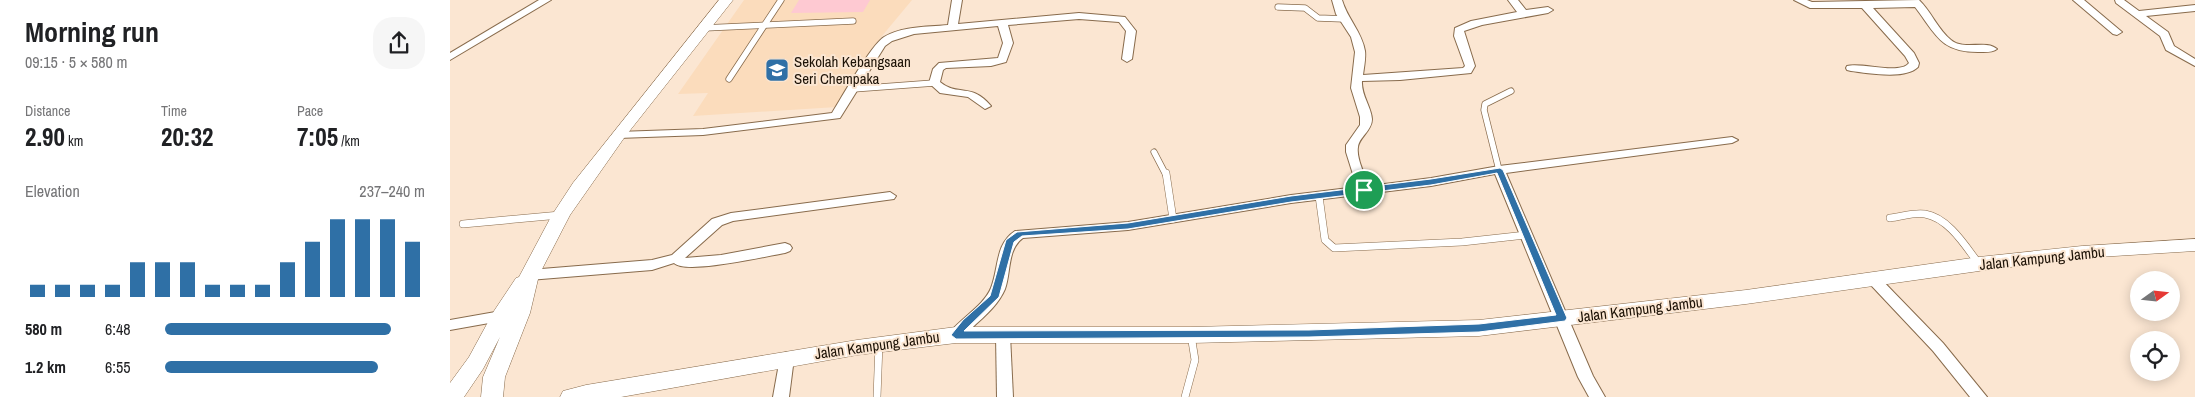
<!DOCTYPE html>
<meta charset="utf-8">
<style>
body{margin:0;font-family:"Archivo Narrow",sans-serif;background:#f6f6f6;color:#202124;height:100vh;display:flex;flex-direction:column;font-size:19px;white-space:nowrap}
*{box-sizing:border-box;margin:0}
p{font-size:16px;color:#757577}
.icon{flex:none;width:28px;height:28px;fill:none;stroke:currentColor;stroke-width:2;stroke-linecap:round;stroke-linejoin:round}
.map{position:relative;flex:1;overflow:hidden}
.panel{display:flex;flex-direction:column;background:#fff;width:450px}
.panel>*{flex:none}
.needle{width:32px;rotate:75deg}
.controls{position:absolute;left:1680px;top:271px;display:grid;gap:10px}
.controls a{display:grid;place-items:center;width:50px;height:50px;border-radius:50%;background:#fff;box-shadow:0 2px 12px #0003;font-size:25px}
.pin{position:absolute;display:grid;place-items:center;width:42px;height:42px;color:#fff;margin:-21px;border:2px solid #fff;border-radius:50%;box-shadow:0 1px 5px #0007}
.round{display:grid;place-items:center;flex:none;width:52px;height:52px;border-radius:20px;background:#f6f6f6}
.summary{display:flex;align-items:center;justify-content:space-between;height:85px;padding:0 25px}
h1{font-size:28px;font-weight:700;line-height:38px}
.figures{display:grid;grid-template-columns:repeat(3,1fr);gap:8px;height:85px;padding:5px 25px}
.figures div{display:grid;align-content:center}
.figures b{font-size:25px;font-weight:700}
.figures small{font-size:14px;font-weight:400}
.figures p{font-size:14px}
.chart{height:140px;padding:10px 25px}
.chart p{display:flex;justify-content:space-between}
.chart svg{width:100%;height:90px;margin-top:5px;stroke:#2f70a6;stroke-width:6}
ul{padding:0 25px;list-style:none;font-size:16px}
li{display:grid;grid-template-columns:80px 60px 1fr;align-items:center;height:38px}
li i{height:12px;border-radius:6px;background:#2f70a6}
main{display:flex;flex:1;min-height:0}
.map>svg:first-child{display:block}
.built{fill:#fbdcbc}
.green{fill:#fec9d2}
.lines{fill:none;stroke-linecap:round;stroke-linejoin:round}
.lane-far1-casing{stroke:#886b4c;stroke-width:7}
.lane-casing{stroke:#886b4c;stroke-width:8}
.street-casing{stroke:#886b4c;stroke-width:2}
.secondary-casing{stroke:#886b4c;stroke-width:1}
.lane-far1{stroke:#fff;stroke-width:5.5}
.lane{stroke:#fff;stroke-width:7}
.street{fill:#fff;fill-rule:evenodd}
.secondary{fill:#fff;fill-rule:evenodd}
.route{fill:#2f70a6;stroke:#fff;fill-rule:evenodd}
.labels{text-anchor:middle;dominant-baseline:central;stroke-width:4;stroke-linejoin:round;paint-order:stroke}
.poi-label{font-size:15px;fill:#1d1206;stroke:#fbe6d2;text-anchor:start}
.street-label{font-size:15px;fill:#1d1206;stroke:#fbe6d2}
</style>
<main>
<section class="panel">
<div class="summary"><div><h1>Morning run</h1><p>09:15 · 5 × 580 m</p></div><a class="round"><svg class="icon" aria-label="share" viewBox="0 0 24 24"><path d="M12 15V3M7 8l5-5 5 5M5 13v7h14v-7"/></svg></a></div>
<div class="figures">
<div><p>Distance</p><b>2.90<small> km</small></b></div>
<div><p>Time</p><b>20:32</b></div>
<div><p>Pace</p><b>7:05<small> /km</small></b></div>
</div>
<div class="chart"><p><span>Elevation</span>237–240 m</p>
<svg viewBox="0 0 160 44" preserveAspectRatio="none"><path d="M5 44V38M15 44V38M25 44V38M35 44V38M45 44V27M55 44V27M65 44V27M75 44V38M85 44V38M95 44V38M105 44V27M115 44V17M125 44V6M135 44V6M145 44V6M155 44V17"/></svg>
</div>
<ul>
<li><b>580 m</b>6:48<i style="width:87%"></i></li>
<li><b>1.2 km</b>6:55<i style="width:82%"></i></li>
</ul>
</section>
<div class="map">
<svg width="1745" height="397" viewBox="0 0 1745 397">
<rect width="100%" height="100%" fill="#fbe6d2"/>
<path class="built" d="M294,0H462L422,48L387,107L243,116L258,93L228,94Z"/>
<path class="green" d="M349,0H420L413,12L341,13Z"/>
<g class="lines">
<g class="lane-far1-casing">
<g id="lane-far1">
<path d="M828,7L855,8L868,18L895,19"/>
<path d="M254,28L403,21"/>
<path d="M279,79L331,0"/>
<path d="M403,89L484,83"/>
<path d="M704,152L716,175"/>
<path d="M1049,170L1034,110L1035,104L1061,91"/>
</g>
</g>
<g class="lane-casing">
<g id="lane">
<path d="M716,173L723,219"/>
<path d="M869,196L875,240L884,248L1012,242L1076,235"/>
<path d="M1440,218C1451,217 1464,212 1475,214C1499,218 1516,247 1529,264"/>
<path d="M13,224L110,215"/>
<path d="M427,397L429,344"/>
<path d="M735,397L745,360L741,335"/>
</g>
</g>
<g class="street-casing">
<g id="street">
<path d="M89,0H101L0,60V53Z"/>
<path d="M502,0H512L508,24L629,13L675,17L686,31L682,59L677,62L672,59L676,31L669,22L629,19L558,25L563,43L556,62L541,66L496,68L493,70L490,82C508,97 521,82 541,106L535,109L518,97L490,93L479,83L483,69L489,63L548,58L553,43L548,26L464,34L442,41L435,46L390,118L253,135L168,138L162,135L168,132L253,129L382,113C392,97 421,45 434,37C452,26 477,27 498,25Z"/>
<path d="M882,0H892C897,18 912,32 915,51C916,58 914,67 913,75L1013,68L1015,66L1004,36L1005,28L1021,21L1067,12L1058,0H1068L1076,10L1098,7L1103,10L1098,13L1032,25L1014,31L1025,66L1021,73L950,80L912,81C911,95 921,106 922,119C922,131 909,137 908,147C906,158 915,175 919,186L981,178L1049,166L1282,137L1288,140L1282,143L1056,173L1143,376L1155,397H1139L1128,377L1045,174L981,186L841,203L678,230L573,238C557,249 561,273 555,289C546,310 526,322 511,339L506,340L501,339L499,335L501,331C513,317 534,305 541,288C549,268 545,244 565,231L678,222L841,195L907,187L896,152V145L910,125V117L901,88L905,52L901,37L886,14Z"/>
<path d="M1344,0H1357L1362,2L1469,0C1481,11 1488,30 1501,40C1514,51 1536,39 1547,49C1542,53 1535,52 1528,52C1490,52 1486,34 1465,7L1423,8L1464,53L1469,63L1468,67C1455,80 1418,73 1401,71L1397,70L1396,68L1397,66C1412,62 1450,75 1459,63L1455,56L1412,8H1360Z"/>
<path d="M1623,0H1634L1672,32L1667,35L1663,34Z"/>
<path d="M1665,0H1674L1689,11L1745,5V11L1696,16L1718,32L1724,46L1745,59V66L1716,50L1710,36L1666,3Z"/>
<path d="M440,192L446,196L444,199L283,221L272,225L235,258L271,255L335,243L340,245L342,248L340,251L335,253C317,256 236,275 224,263L202,270L79,280L74,278L72,275L74,272L79,270L202,260L222,255L262,219L281,213Z"/>
<path d="M1423,274L1428,276L1493,343L1537,397H1520L1483,351L1418,282L1416,279L1418,276Z"/>
<path d="M51,311L56,312L58,316L56,320L0,330V320Z"/>
<path d="M553,330L558,331L560,335L563,397H547L546,335L548,331Z"/>
<path d="M337,352L342,354L344,358L339,397H323L330,358L332,354Z"/>
</g>
</g>
<g class="secondary-casing">
<g id="secondary">
<path d="M269,0H283L174,138L120,215L89,275L80,313L55,377L53,397H31L33,377L50,337L33,369L14,397H0V383L19,357L44,311L66,278L69,277L102,215L123,183Z"/>
<path d="M1745,239V251L1632,258L1529,271L1296,304L1029,336L741,343H506L407,355L171,397H110L113,391L136,385L407,340L506,327H741L1029,320L1296,290L1529,257L1632,246Z"/>
</g>
</g>
<use href="#lane-far1" class="lane-far1"/>
<use href="#lane" class="lane"/>
<use href="#street" class="street"/>
<use href="#secondary" class="secondary"/>
</g>
<path class="route" d="M1050,168L1053,170L1117,318L1115,321L1029,332L859,337L506,339L501,335L513,320L540,296L556,240L567,232L678,223L841,196L981,179ZM1047,173L1106,315L1029,324L859,330L514,331L549,297L564,242L572,236L678,229L841,202L981,185Z"/>
<defs>
<g id="school-square" transform="scale(1.25)"><rect x="-9" y="-9" width="18" height="18" rx="4" fill="#2f70a6" stroke="#fbe6d2"/><path d="M0-5L7-2L0 1L-7-2ZM-4 1L0 2.5L4 1V4Q0 6-4 4Z" fill="#fff"/></g>
</defs>
<g fill-rule="evenodd">
<use href="#school-square" x="327" y="70"/>
</g>
<g class="labels">
<g class="poi-label">
<text x="344" y="61">Sekolah Kebangsaan<tspan x="344" dy="17">Seri Chempaka</tspan></text>
</g>
<g class="street-label">
<text transform="translate(1592 258) rotate(-6)">Jalan Kampung Jambu</text>
<text transform="translate(1190 309) rotate(-7)">Jalan Kampung Jambu</text>
<text transform="translate(427 345) rotate(-8)">Jalan Kampung Jambu</text>
</g>
</g>
</svg>
<div class="controls">
<a><svg class="needle" viewBox="-14 -14 28 28"><path d="M0-13l5 13h-10z" fill="#e53935"/><path d="M0 13l5-13h-10z" fill="#757577"/></svg></a>
<a><svg class="icon" aria-label="locate" viewBox="0 0 24 24"><circle cx="12" cy="12" r="6"/><path d="M12 2v4M12 18v4M2 12h4M18 12h4"/></svg></a>
</div>
<div class="pin" style="left:914px;top:190px;background:#1e9e55"><svg class="icon" aria-label="arrive" viewBox="0 0 24 24"><path d="M6 21V4h12l-3 4 3 4H6"/></svg></div>
</div>
</main>
